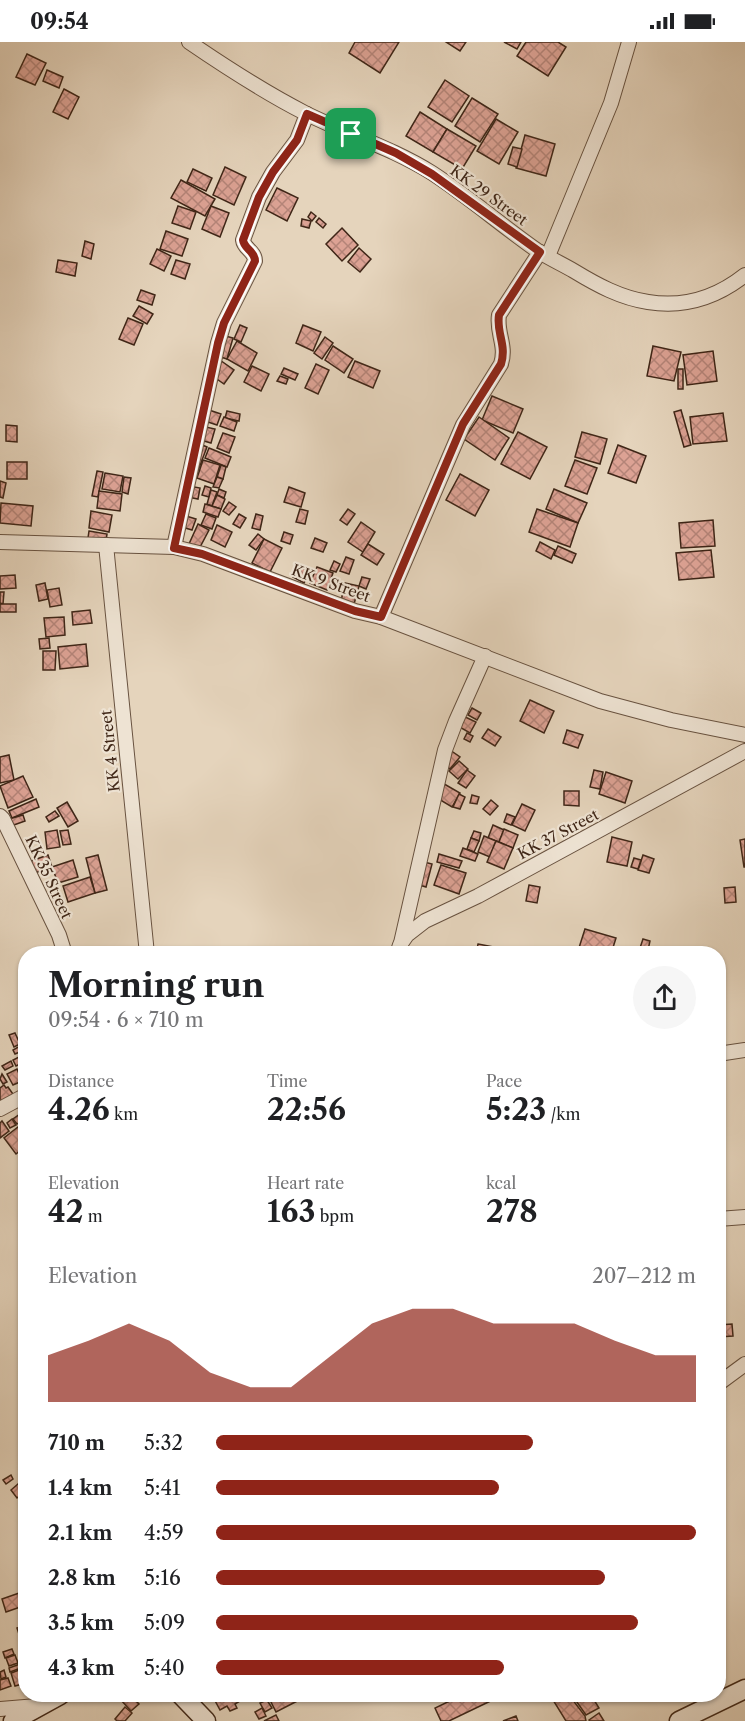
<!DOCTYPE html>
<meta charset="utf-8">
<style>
body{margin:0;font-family:"Libre Caslon Text",serif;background:#f6f6f6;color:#202124;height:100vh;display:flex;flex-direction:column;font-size:22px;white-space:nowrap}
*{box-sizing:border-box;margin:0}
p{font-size:20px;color:#757577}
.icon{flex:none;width:33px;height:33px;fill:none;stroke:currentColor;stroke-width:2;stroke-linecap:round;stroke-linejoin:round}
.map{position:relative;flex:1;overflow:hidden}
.details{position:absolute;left:18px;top:904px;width:708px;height:756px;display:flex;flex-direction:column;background:#fff;border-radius:24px;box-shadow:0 2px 4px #0004}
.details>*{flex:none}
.pin{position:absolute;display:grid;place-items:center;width:51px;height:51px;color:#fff;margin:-26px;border-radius:12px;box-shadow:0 3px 9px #0006}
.round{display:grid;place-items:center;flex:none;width:63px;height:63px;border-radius:32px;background:#f6f6f6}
.summary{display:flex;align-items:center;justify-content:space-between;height:102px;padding:0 30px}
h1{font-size:33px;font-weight:800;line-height:45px}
.stats{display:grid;grid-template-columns:repeat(3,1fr);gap:9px;height:102px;padding:6px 30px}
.stats div{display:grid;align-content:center}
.stats b{font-size:30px;font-weight:800}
.stats small{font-size:16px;font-weight:400}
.stats p{font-size:16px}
.chart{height:168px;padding:12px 30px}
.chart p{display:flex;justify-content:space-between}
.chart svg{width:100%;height:108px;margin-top:6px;fill:#8f2418;opacity:.7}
ul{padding:0 30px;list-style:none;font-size:20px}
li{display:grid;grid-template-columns:96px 72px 1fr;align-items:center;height:45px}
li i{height:15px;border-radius:8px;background:#8f2418}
.status{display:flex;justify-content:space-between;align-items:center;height:42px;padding:0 30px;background:#fff;direction:ltr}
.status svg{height:16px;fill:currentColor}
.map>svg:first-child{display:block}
.building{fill:url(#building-cross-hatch);stroke:#3f2617;stroke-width:1.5}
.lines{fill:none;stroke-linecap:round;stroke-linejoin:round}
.street-casing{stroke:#685240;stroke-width:16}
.secondary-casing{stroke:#3f2617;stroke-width:21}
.street{stroke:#eee3d3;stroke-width:14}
.secondary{stroke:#eee3d3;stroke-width:18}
.route-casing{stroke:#fff;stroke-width:12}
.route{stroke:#8f2418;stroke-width:8}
.labels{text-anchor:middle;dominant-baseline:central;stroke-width:4.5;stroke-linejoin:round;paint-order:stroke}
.street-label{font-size:15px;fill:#3f2617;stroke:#eee3d3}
</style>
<div class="status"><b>09:54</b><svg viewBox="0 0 49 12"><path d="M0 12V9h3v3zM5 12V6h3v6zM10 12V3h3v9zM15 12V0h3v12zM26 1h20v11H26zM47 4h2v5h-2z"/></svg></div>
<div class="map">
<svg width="745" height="1679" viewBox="0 0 745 1679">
<defs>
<pattern id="building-cross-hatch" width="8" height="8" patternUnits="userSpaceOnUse" patternTransform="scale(1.5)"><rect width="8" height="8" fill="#dca294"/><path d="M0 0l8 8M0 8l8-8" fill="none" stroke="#b48478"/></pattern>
</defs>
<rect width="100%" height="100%" fill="#e5d4bc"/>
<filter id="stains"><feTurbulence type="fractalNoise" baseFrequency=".00333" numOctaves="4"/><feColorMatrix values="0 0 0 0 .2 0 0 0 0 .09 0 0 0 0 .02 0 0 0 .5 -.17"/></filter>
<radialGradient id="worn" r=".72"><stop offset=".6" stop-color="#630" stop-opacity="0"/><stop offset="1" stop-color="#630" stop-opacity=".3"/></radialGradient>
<g class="building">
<path d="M355,0H399L380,31L349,11Z"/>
<path d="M446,0H466L460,9Z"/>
<path d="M504,0H521L517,7Z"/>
<path d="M526,0H558L566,5L548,34L517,14Z"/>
<path d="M27,12L46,21L35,43L16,35Z"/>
<path d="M47,28L63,35L59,46L43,39Z"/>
<path d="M445,38L469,54L452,80L428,65Z"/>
<path d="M64,47L79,55L68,77L53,70Z"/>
<path d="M472,56L498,72L480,100L455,84Z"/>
<path d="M420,70L447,87L433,110L406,94Z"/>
<path d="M496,77L518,90L499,122L477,109Z"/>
<path d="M447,87L476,104L462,127L433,110Z"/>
<path d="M525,93L555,102L546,134L516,126Z"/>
<path d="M513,105L522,107L517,125L508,122Z"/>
<path d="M225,125L246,135L234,163L213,153Z"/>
<path d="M193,127L212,136L206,149L187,140Z"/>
<path d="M181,138L215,157L205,174L171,156Z"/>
<path d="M277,146L298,156L287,179L266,168Z"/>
<path d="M178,164L196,170L190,187L172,181Z"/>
<path d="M211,164L229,171L220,195L202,187Z"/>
<path d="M311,170L316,174L312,179L308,175Z"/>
<path d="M319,176L326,182L323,186L316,180Z"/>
<path d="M302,177L311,179L309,186L301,184Z"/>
<path d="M342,186L358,203L342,219L326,202Z"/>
<path d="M166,189L188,197L182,214L160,207Z"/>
<path d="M85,199L94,202L91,217L82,214Z"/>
<path d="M359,206L371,217L360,230L348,220Z"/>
<path d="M157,207L171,214L164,229L150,222Z"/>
<path d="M58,218L77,221L75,234L56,230Z"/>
<path d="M176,218L190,222L185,237L171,232Z"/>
<path d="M141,248L155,253L152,263L137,258Z"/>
<path d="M139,264L153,272L147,282L133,274Z"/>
<path d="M128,276L143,282L134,303L119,297Z"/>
<path d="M240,283L247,286L241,300L234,297Z"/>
<path d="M303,283L321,290L313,309L296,301Z"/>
<path d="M218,292L233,296L227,317L211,312Z"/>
<path d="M325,295L333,301L322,317L314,311Z"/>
<path d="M237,299L257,311L248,329L227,317Z"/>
<path d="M333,304L353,317L344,331L325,318Z"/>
<path d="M653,304L681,310L674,339L647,334Z"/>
<path d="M713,309L717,339L687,343L683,313Z"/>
<path d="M217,316L234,328L224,342L207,330Z"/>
<path d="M355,319L380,329L373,346L348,335Z"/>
<path d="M316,322L329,328L318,352L305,346Z"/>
<path d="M252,324L269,332L261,349L244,340Z"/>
<path d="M284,326L298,332L295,338L281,332Z"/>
<rect x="678" y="327" width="5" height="20"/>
<path d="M280,334L288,337L286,342L277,339Z"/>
<path d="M492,354L523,367L513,391L482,378Z"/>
<path d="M203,366L221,372L217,383L199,377Z"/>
<path d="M681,368L691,403L684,405L674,370Z"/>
<path d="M227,369L240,372L239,379L225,376Z"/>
<path d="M723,371L727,399L693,402L690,375Z"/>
<path d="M224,375L237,380L234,389L220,384Z"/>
<path d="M479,375L509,396L495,418L464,397Z"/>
<path d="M6,383L17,384V400L6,399Z"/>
<path d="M201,384L215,387L211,401L197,397Z"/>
<path d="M518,390L547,405L530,437L501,422Z"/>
<path d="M582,390L607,397L600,422L575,415Z"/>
<path d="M223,391L235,395L229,411L217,406Z"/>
<path d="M195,400L207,405L196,434Z"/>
<path d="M618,403L646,414L636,441L608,431Z"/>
<path d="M209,406L231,415L227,425L205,416Z"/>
<path d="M203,418L220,423L214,442L197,436Z"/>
<path d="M575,418L597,426L587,452L565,444Z"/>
<rect x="7" y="420" width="20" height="17"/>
<path d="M221,423L226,425L223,437L217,435Z"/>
<path d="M97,429L103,430L98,455L92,454Z"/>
<path d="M105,431L123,434L120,450L102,447Z"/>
<path d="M460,432L489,448L475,474L446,458Z"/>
<path d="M124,435L131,436L128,452L122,450Z"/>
<path d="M217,435L223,437L219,446L213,445Z"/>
<path d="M0,439L6,441L3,456L0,455Z"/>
<path d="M184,443L200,446L198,457L183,454Z"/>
<path d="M205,444L211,446L209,455L202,453Z"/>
<path d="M289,445L305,451L301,465L284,460Z"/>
<path d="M219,447L226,450L224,456L217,453Z"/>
<path d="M554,447L587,461L578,481L546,467Z"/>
<path d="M211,448L217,450L212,464L207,462Z"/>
<path d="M99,449L122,452L120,469L97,466Z"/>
<path d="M217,453L225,457L221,467L212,464Z"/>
<path d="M229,460L236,465L229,473L223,469Z"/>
<path d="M1,461L33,464L31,484L0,481Z"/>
<path d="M205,462L221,467L218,475L203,470Z"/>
<path d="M300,467L308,469L305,482L296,480Z"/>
<path d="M348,467L355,472L347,483L340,478Z"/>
<path d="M537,467L578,481L570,505L529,490Z"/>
<path d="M91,469L112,473L109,490L89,486Z"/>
<path d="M206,472L216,476L212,487L201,483Z"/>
<path d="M239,472L246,476L240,486L233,482Z"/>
<path d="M256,472L263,474L260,488L252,486Z"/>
<path d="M186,474L196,477L192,488L182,485Z"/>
<path d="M713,478L715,504L681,506L679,481Z"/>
<path d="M361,480L375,490L363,510L348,500Z"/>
<path d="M198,482L209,488L199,507L189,502Z"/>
<path d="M217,483L232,490L225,505L211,498Z"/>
<path d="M89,489L107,492L106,499L88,496Z"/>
<path d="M284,490L293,493L290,502L281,499Z"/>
<path d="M258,492L264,497L256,508L249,503Z"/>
<path d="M315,496L327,501L323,510L311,506Z"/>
<path d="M264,497L282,506L270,530L252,521Z"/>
<path d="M540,500L555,508L551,517L536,509Z"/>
<path d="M368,502L384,512L377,523L361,513Z"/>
<path d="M558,504L576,512L572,521L554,513Z"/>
<path d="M711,508L714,535L679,538L676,511Z"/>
<path d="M346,515L354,518L349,532L340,529Z"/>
<path d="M334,519L340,522L336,530L330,528Z"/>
<path d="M299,524L310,530L304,541L293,535Z"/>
<path d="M317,525L333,531L327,548L310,541Z"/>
<path d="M15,533L16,546L0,547V534Z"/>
<path d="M362,535L370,537L366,547L359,544Z"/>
<path d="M45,541L48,557L39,559L36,543Z"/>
<path d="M345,541L359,544L354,562L341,559Z"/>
<path d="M59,546L62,563L50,565L47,548Z"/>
<path d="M0,550H4L3,562L0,561Z"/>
<rect x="0" y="562" width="16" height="8"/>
<path d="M90,568L92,581L73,583L72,570Z"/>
<path d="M64,575L65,593L46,595L44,576Z"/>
<path d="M49,596L50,606L40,607L39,597Z"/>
<path d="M86,602L88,624L60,627L58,605Z"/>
<path d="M43,609H56L55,628H43Z"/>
<path d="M530,658L554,669L544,691L520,679Z"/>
<path d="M472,666L481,671L477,678L468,673Z"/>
<path d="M461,673L476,680L470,691L456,683Z"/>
<path d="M488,687L501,695L495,704L482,696Z"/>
<path d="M567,688L583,693L578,706L563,701Z"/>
<path d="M467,691L473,694L470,700L464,697Z"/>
<path d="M450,708L460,715L450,727L441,720Z"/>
<path d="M9,713L14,738L0,741V715Z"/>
<path d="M459,719L468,727L458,737L449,729Z"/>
<path d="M467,728L475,734L466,746L458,741Z"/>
<path d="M594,728L603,730L600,747L590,745Z"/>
<path d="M606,730L632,739L625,761L599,752Z"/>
<path d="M23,734L33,755L8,766L0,744Z"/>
<path d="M439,739L460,751L452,765L432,753Z"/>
<path d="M564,749H579V764L564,763Z"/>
<path d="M459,752L465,755L460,767L453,765Z"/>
<path d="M472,753L479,755L477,762L470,761Z"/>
<path d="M36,757L39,765L12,776L9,769Z"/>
<path d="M491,758L498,764L490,773L483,767Z"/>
<path d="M67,760L78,779L68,785L57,766Z"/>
<path d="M522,762L535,768L525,789L512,783Z"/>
<path d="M55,769L59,774L49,780L46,775Z"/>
<path d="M507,772L515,775L511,783L504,780Z"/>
<path d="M23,773L25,779L11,784L9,777Z"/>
<path d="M493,783L504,788L499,800L488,796Z"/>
<path d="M504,787L518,793L513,806L499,800Z"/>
<path d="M57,788L60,805L47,807L45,790Z"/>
<path d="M68,788L71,802L63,803L60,789Z"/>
<path d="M474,789L481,791L479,799L471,796Z"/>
<path d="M484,794L496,799L490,815L478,810Z"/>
<path d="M612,795L632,800L627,824L607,820Z"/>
<path d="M471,796L479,799L474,810L467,807Z"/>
<path d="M745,797V825H744L740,798Z"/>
<path d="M496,799L513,806L504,827L487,820Z"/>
<path d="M463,806L478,812L475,819L460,814Z"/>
<path d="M439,812L462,819L459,826L437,820Z"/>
<path d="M48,813L52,825L35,831L31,819Z"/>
<path d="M98,813L107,848L95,851L86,816Z"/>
<path d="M643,813L654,817L649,831L638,828Z"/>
<path d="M634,816L641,818L638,827L631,825Z"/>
<path d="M73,818L78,835L58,841L52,825Z"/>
<path d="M424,820L432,822L426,845L419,843Z"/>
<path d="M441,823L466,831L459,852L434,843Z"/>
<path d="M90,835L95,851L68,860L63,844Z"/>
<path d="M529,843L540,845L537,861L526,859Z"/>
<path d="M735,845L736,860L725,861L724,846Z"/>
<path d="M585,887L616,896L611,912H577Z"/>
<path d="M643,897L650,899L648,908L640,906Z"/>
<path d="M478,902L494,905L492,912H476Z"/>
<path d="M15,991L20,1002L14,1005L9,993Z"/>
<path d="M20,1004L22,1009L15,1012L13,1008Z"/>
<path d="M19,1015L22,1021L16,1024L13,1018Z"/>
<path d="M11,1019L13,1024L5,1028L2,1024Z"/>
<path d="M17,1027L22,1039L13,1043L7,1032Z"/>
<path d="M2,1032L7,1040L3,1042L0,1037Z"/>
<path d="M4,1043L6,1046L8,1045L15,1055L0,1064V1046Z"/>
<path d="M20,1072L24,1077L17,1082L13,1077Z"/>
<path d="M12,1077L16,1083L10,1086L7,1081Z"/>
<path d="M2,1079L9,1089L0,1096V1081Z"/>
<path d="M18,1085L26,1094V1104L16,1112L4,1096Z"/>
<path d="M732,1282L733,1294L718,1295V1283Z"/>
<path d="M11,1433L13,1437L6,1442L3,1438Z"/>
<path d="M18,1442L25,1449L17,1456L11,1448Z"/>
<path d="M22,1550L26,1563L6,1570L2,1557Z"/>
<path d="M24,1584L26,1590L19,1592L17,1586Z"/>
<path d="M26,1593V1610L20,1595Z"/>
<path d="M12,1607L14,1612L5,1616L3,1610Z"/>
<path d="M15,1613L18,1621L9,1624L6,1616Z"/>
<path d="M20,1622L21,1626L10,1630L9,1626Z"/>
<path d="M22,1627L26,1641L15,1644L11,1631Z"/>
<path d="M4,1628L6,1635L1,1637L0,1630Z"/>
<path d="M8,1636L11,1644L0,1648V1638Z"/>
<path d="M130,1653L139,1662L131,1669L120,1657L121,1653Z"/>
<path d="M212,1653H237L240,1659L235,1662L237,1666L230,1669L227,1664L220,1668Z"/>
<path d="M275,1653H309L276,1670L269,1656Z"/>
<path d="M462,1653H503L449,1679H441L435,1666Z"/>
<path d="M560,1653H569L585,1674L586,1679H566L553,1658Z"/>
<path d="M572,1653H591L599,1666L586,1673Z"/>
<path d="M267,1658L272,1666L265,1670L260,1661Z"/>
<path d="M125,1665L132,1671L125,1679H117L115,1677Z"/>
<path d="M262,1666L266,1674L259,1677L255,1670Z"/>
<path d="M599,1671L604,1679H590L589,1678Z"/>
<path d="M276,1673L279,1679H264Z"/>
<path d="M516,1674L518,1679H503Z"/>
</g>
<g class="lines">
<g class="street-casing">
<g id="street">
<path d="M189,0C227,26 264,50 305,71C347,92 392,106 432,131C469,155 502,184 538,209C549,216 562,222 574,229C597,243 621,256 648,260C685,266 716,256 745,233"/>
<path d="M548,214L611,61L629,0"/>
<path d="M0,500L174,505L203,512L355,569L381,575L600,659L671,678L745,693"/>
<path d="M106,503L147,912"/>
<path d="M174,505L218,301L224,281L255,219C255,209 244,207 243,198L259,155L273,130L297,98L307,72"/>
<path d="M381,575L463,383L501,322C507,303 496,291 499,273L540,210"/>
<path d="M0,774L3,777L59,893L65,912"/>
<path d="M401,901L445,708L456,679L485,614"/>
<path d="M397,912L400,903L407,893L425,879L478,854L745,709"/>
<path d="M718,1012L745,1008"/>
<path d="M0,1067L26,1053"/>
<path d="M718,1177L745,1175"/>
<path d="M718,1342L745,1322"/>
<path d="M0,1667L37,1664"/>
</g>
</g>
<g class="secondary-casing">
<g id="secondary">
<path d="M181,1653L206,1679"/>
<path d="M13,1679L60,1653"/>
<path d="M679,1679L745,1647"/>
</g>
</g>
<use href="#street" class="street"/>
<use href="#secondary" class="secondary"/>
</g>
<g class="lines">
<g class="route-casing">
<path id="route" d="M307,72L396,111L432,132L540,210L499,273C496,291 507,303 501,322L463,382L381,575L355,569L202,512L174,506L218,301L224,281L255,219C255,209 244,207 243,198L259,155L273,130L297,98Z"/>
</g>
<use href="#route" class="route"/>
</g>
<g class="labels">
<g class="street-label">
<text transform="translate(489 153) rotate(36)">KK 29 Street</text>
<text transform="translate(331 541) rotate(20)">KK 9 Street</text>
<text transform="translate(110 709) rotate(-96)">KK 4 Street</text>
<text transform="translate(558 792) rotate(-28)">KK 37 Street</text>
<text transform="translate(49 835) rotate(65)">KK 35 Street</text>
</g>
</g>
<rect width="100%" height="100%" filter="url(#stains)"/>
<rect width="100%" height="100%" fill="url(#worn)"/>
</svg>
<div class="pin" style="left:351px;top:92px;background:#1e9e55"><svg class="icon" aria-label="arrive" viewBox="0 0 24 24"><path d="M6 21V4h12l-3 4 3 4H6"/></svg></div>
<section class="details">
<div class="summary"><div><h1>Morning run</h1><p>09:54 · 6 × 710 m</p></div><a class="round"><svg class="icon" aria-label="share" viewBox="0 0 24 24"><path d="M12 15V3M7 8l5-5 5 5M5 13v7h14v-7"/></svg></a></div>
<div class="stats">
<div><p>Distance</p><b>4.26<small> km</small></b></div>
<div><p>Time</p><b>22:56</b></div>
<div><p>Pace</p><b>5:23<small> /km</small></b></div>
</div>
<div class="stats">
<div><p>Elevation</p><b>42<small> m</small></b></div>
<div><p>Heart rate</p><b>163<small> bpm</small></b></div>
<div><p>kcal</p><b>278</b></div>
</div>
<div class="chart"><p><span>Elevation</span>207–212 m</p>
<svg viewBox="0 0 160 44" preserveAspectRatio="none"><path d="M0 44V25L10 19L20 12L30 19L40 32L50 38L60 38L70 25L80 12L90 6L100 6L110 12L120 12L130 12L140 19L150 25L160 25V44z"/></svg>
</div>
<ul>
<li><b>710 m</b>5:32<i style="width:66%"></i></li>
<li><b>1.4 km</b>5:41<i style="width:59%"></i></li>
<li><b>2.1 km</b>4:59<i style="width:100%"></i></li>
<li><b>2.8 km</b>5:16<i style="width:81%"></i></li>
<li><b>3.5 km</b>5:09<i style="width:88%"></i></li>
<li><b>4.3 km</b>5:40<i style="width:60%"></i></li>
</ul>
</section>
</div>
